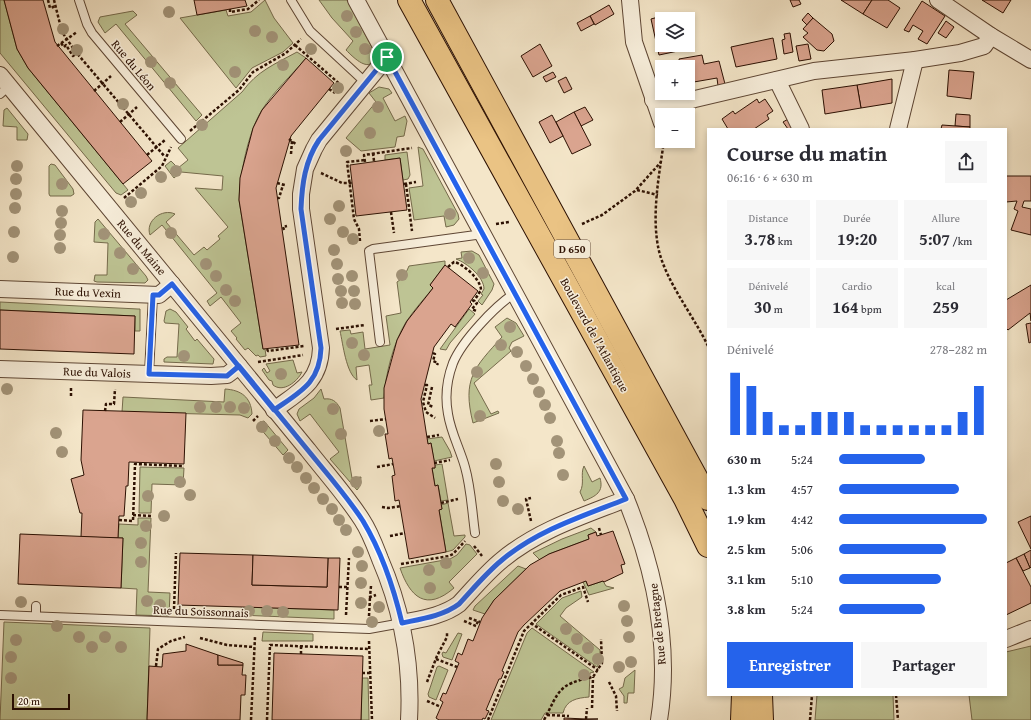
<!DOCTYPE html>
<html lang="fr">
<meta charset="utf-8">
<style>
body{margin:0;font-family:"Gentium Book Plus",serif;background:#f7f7f7;color:#2b2b33;height:100vh;display:flex;flex-direction:column;font-size:15px;white-space:nowrap}
*{box-sizing:border-box;margin:0}
p{font-size:13px;color:#7c7c81}
.icon{flex:none;width:22px;height:22px;fill:none;stroke:currentColor;stroke-width:2;stroke-linecap:round;stroke-linejoin:round}
.map{position:relative;flex:1;overflow:hidden}
.panel{position:absolute;left:707px;top:128px;width:300px;height:568px;display:flex;flex-direction:column;background:#fff;border-radius:0px;box-shadow:0 2px 6px #0003}
.panel>*{flex:none}
.tools{position:absolute;left:655px;top:12px;display:grid;gap:8px}
.tools a{display:grid;place-items:center;width:40px;height:40px;border-radius:0px;background:#fff;box-shadow:0 2px 6px #0003;font-size:20px}
.scale{position:absolute;left:12px;bottom:10px;width:58px;box-sizing:border-box;padding-left:4px;border:2px solid #2c1002;border-top:0;font-size:11px;line-height:14px;white-space:nowrap;color:#2c1002;-webkit-text-stroke:3px #f8efdc;paint-order:stroke}
.pin{position:absolute;display:grid;place-items:center;width:34px;height:34px;color:#fff;margin:-17px;border:2px solid #fff;border-radius:50%;box-shadow:0 1px 4px #0007}
.round{display:grid;place-items:center;flex:none;width:42px;height:42px;border-radius:0px;background:#f7f7f7}
.head{display:flex;align-items:center;justify-content:space-between;height:68px;padding:0 20px}
h1{font-size:22px;font-weight:700;line-height:30px}
.metrics{display:grid;grid-template-columns:repeat(3,1fr);gap:6px;height:68px;padding:4px 20px}
.metrics div{display:grid;align-content:center;border-radius:0px;background:#f7f7f7;text-align:center}
.metrics b{font-size:17px;font-weight:700}
.metrics small{font-size:11px;font-weight:400}
.metrics p{font-size:11px}
.chart{height:112px;padding:8px 20px}
.chart p{display:flex;justify-content:space-between}
.chart svg{width:100%;height:72px;margin-top:4px;stroke:#2563eb;stroke-width:6}
.cta{display:flex;gap:8px;margin-top:auto;padding:8px 20px}
.cta a{flex:1;height:46px;border-radius:0px;background:#2563eb;color:#fff;font-size:16px;font-weight:700;line-height:46px;text-align:center}
.cta a+a{background:#f7f7f7;color:#2b2b33}
ul{padding:0 20px;list-style:none;font-size:13px}
li{display:grid;grid-template-columns:64px 48px 1fr;align-items:center;height:30px}
li i{height:10px;border-radius:5px;background:#2563eb}
.map>svg:first-child{display:block}
.green{fill:#bec494;stroke:#756a4b}
.building{fill:#daa48f;stroke:#2c1002}
.lines{fill:none;stroke-linecap:round;stroke-linejoin:round}
.service-casing{stroke:#5e4634;stroke-width:10}
.minor-casing{stroke:#5e4634;stroke-width:18}
.primary-casing{stroke:#2c1002;stroke-width:24}
.path{stroke:#2c1002;stroke-width:2.5;stroke-dasharray:3 2;stroke-linecap:butt}
.service{stroke:#f8efdc;stroke-width:8}
.minor{stroke:#f8efdc;stroke-width:16}
.primary{stroke:#eac384;stroke-width:22}
.tree{fill:#a29378}
.route-casing{stroke:#fff;stroke-width:8}
.route{stroke:#2563eb;stroke-width:5}
.labels{text-anchor:middle;dominant-baseline:central;stroke-width:3;stroke-linejoin:round;paint-order:stroke}
.shield{fill:#f8efdc;stroke:#695343;stroke-width:1}
.shield-label{font-size:11px;font-weight:bold;fill:#2c1002}
.street-label{font-size:12px;fill:#2c1002;stroke:#f8efdc}
</style>
<div class="map">
<svg width="1031" height="720" viewBox="0 0 1031 720">
<rect width="100%" height="100%" fill="#f4e6c9"/>
<filter id="stains"><feTurbulence type="fractalNoise" baseFrequency=".005" numOctaves="4"/><feColorMatrix values="0 0 0 0 .2 0 0 0 0 .09 0 0 0 0 .02 0 0 0 .5 -.17"/></filter>
<radialGradient id="worn" r=".72"><stop offset=".6" stop-color="#630" stop-opacity="0"/><stop offset="1" stop-color="#630" stop-opacity=".3"/></radialGradient>
<g class="green">
<path d="M0,0H4L17,49L28,68L123,184L128,190L121,195L116,193L0,53Z"/>
<path d="M265,0L274,18L293,43L283,52L252,68L236,88L180,18L226,10L228,16L251,12Z"/>
<path d="M319,0H347L376,55C371,76 353,57 346,50L353,41L332,18Z"/>
<path d="M133,11L137,15L125,24L202,115L196,121L116,24L105,33L98,22L100,17Z"/>
<path d="M297,52L306,58C292,75 273,92 262,110C248,132 240,174 239,200L263,349H265L266,356L260,357L258,355L256,356L248,348L245,350L236,339L237,338L231,331L241,323L221,297L210,306L207,301L217,293L162,225L150,235C145,221 162,208 175,214L166,222L194,255L204,247L207,250L220,239L218,236L228,227L195,188L222,190L223,176L181,172L174,178L165,166L171,161L178,168L188,160L178,148L242,92C257,71 275,64 297,52Z"/>
<path d="M379,87L389,89L392,93L383,98L395,121L405,116L407,121L404,136L397,137L395,147L361,151L346,138L376,102L369,93Z"/>
<path d="M7,108L28,134L27,140H17V127L3,126L4,110Z"/>
<path d="M418,147L423,149L458,214L459,219L454,225L446,227L444,216L414,220L409,188L423,186Z"/>
<path d="M407,152L410,175L408,179L403,180L400,158L385,160V155Z"/>
<path d="M51,164L55,165L73,189L74,194L71,196H50L49,194V166Z"/>
<path d="M98,219L146,276L148,280L145,283L97,282L94,281L95,275H107L108,243L94,242L95,222Z"/>
<path d="M472,251L479,255L494,284L492,290L482,305L478,301L483,295L481,294L484,289C484,277 467,263 456,259L462,258L461,252Z"/>
<path d="M445,261V265L430,285L433,288C424,299 414,310 406,322C394,341 385,375 384,398L371,400L369,385H372L369,365L356,367L357,380C346,373 343,344 340,331L350,330L351,334L363,332L365,349L390,345L386,316L401,313L397,282L404,277L409,266Z"/>
<path d="M0,302L138,309H140V331H135V316L0,310Z"/>
<path d="M170,309L176,312L188,327L186,329L195,341L197,339L214,359L213,364L164,362V359L167,357H177L179,324L165,323L164,321L166,311Z"/>
<path d="M469,309L475,314L450,343L446,350L440,349Z"/>
<path d="M507,318L516,323L524,336L512,342L509,348L511,351L474,383L491,414L498,411L499,413L473,423C462,379 474,368 502,337L495,327Z"/>
<path d="M293,360L297,373L302,372C297,382 283,393 273,385L272,381L269,380L262,370L264,368L267,373L270,371L266,364Z"/>
<path d="M225,389C241,390 251,397 252,414L248,418L240,415L122,412L123,397L224,402Z"/>
<path d="M321,389L324,399C332,398 336,401 340,408L352,478L361,477L360,486L357,490L330,459L339,452L310,414L300,421L297,414L299,409L314,398Z"/>
<path d="M264,421L288,450L283,455L259,427L260,422Z"/>
<path d="M442,437L450,451L452,457L434,461L431,443L428,444L427,439Z"/>
<path d="M442,464L448,500L441,501L438,485L435,486L432,468H435V465Z"/>
<path d="M584,466L592,482L600,478C604,492 596,496 584,501L580,492C585,483 580,474 584,466Z"/>
<path d="M140,467L184,468L183,485L152,484L151,513H139Z"/>
<path d="M448,503L454,536L465,535V537L453,550L446,552L439,510L442,509L441,505Z"/>
<path d="M138,518H151L148,592L170,593L169,616L136,615L137,589L121,588L123,538H118L119,524L138,525Z"/>
<path d="M591,528L596,532L588,535L589,539L549,554L540,560L533,553L562,539Z"/>
<path d="M466,544L470,545L477,554L449,582L454,588C426,612 410,597 400,568L450,559L457,555Z"/>
<path d="M518,566L526,569L494,600L485,614L473,610L475,606Z"/>
<path d="M586,581L588,586L603,581L606,586L614,588L589,595L583,582Z"/>
<path d="M581,591L582,597L566,608L560,616L600,650V662L597,667L536,624L562,598Z"/>
<path d="M242,607L334,610V619L215,614H210L206,611L242,612Z"/>
<path d="M4,622L150,628L147,720H0Z"/>
<path d="M532,628L594,672L590,673L589,697C577,698 566,700 563,713H545L541,720H491L527,633Z"/>
<path d="M263,632L313,634V641H262Z"/>
<path d="M458,633L462,634L452,660L443,657L442,654L443,652L446,653Z"/>
<path d="M1031,646V720H972L969,695H1006V652Z"/>
<path d="M439,666L448,670L436,700L429,697L428,694L437,667Z"/>
<path d="M635,670L634,693H628L627,703H624V696L619,689L623,687L625,678Z"/>
<path d="M362,678H368L369,720H361Z"/>
<path d="M817,695H893L894,720H815Z"/>
</g>
<g class="building">
<path d="M43,0L55,42L152,161L123,184L28,68L17,49L4,0Z"/>
<path d="M194,0H245L247,6L197,15Z"/>
<path d="M790,0H799L801,4L793,7Z"/>
<path d="M841,0H872L863,14Z"/>
<path d="M872,0H888L900,8L887,28L863,14Z"/>
<path d="M982,0H1011L1003,13Z"/>
<path d="M922,1L945,16L927,44L918,39L923,31L913,25L909,32L904,30Z"/>
<path d="M609,5L614,14L595,25L590,16Z"/>
<path d="M808,13L813,18L807,25L802,20Z"/>
<path d="M669,14L671,19H662V45H677L678,51L659,55L651,19Z"/>
<path d="M590,16L594,24L581,31L577,23Z"/>
<path d="M813,18L832,34L834,41L824,51L817,50L803,37L808,33L803,29Z"/>
<path d="M946,21L954,27L946,38L938,33Z"/>
<path d="M790,33L793,52L784,54L782,40L785,39L784,34Z"/>
<path d="M773,38L777,59L736,67L731,47Z"/>
<path d="M540,44L552,66L533,77L521,56Z"/>
<path d="M808,44L811,59L799,61L796,46Z"/>
<path d="M702,55L704,64L719,61L725,84L718,86L717,78L688,83V67H676L680,66L679,59Z"/>
<path d="M306,58L334,83L291,136L276,188L299,345L263,349L239,200L240,178L253,128L262,110Z"/>
<path d="M949,70L974,72L971,99L947,96Z"/>
<path d="M553,72L556,77L546,82L543,77Z"/>
<path d="M566,77L572,89L564,93L558,81Z"/>
<path d="M892,79V103L861,108L857,85Z"/>
<path d="M857,85L861,108L825,114L822,90Z"/>
<path d="M757,99L759,103L765,99L773,111L767,115L769,119L754,129H728L722,119L733,111L735,114Z"/>
<path d="M585,107L593,120L581,126L574,112Z"/>
<path d="M574,112L591,145L572,154L556,122Z"/>
<path d="M956,114L970,115V127L955,126Z"/>
<path d="M552,115L563,136L550,143L539,122Z"/>
<path d="M790,118L797,129H788L783,122Z"/>
<path d="M942,125L970,127V129H941Z"/>
<path d="M400,158L407,210L356,216L350,165Z"/>
<path d="M1006,176H1031V201H1024L1022,207L1031,209V235L1011,230L1018,211L1014,209L1017,201L1006,202Z"/>
<path d="M445,265L478,291L470,302L472,304L455,327L451,324L434,347L421,399L428,444L431,443L435,465V468H432L435,486L438,485L442,509L439,510L446,552L409,559L399,500L395,501L392,476L395,475L392,458L389,459L385,434H388L384,409V388L397,340L407,321L433,288L430,285Z"/>
<path d="M1031,285V321L1030,313L1008,330L1006,328V300Z"/>
<path d="M0,310L135,316L134,354L0,349Z"/>
<path d="M1031,323V342L1029,343L1026,324Z"/>
<path d="M83,410L186,413L184,464L129,462L128,486H126L124,516H119L118,538L81,537L82,513H80L71,479L84,475L81,460Z"/>
<path d="M1031,516V549L1018,522Z"/>
<path d="M613,531L625,564L621,565L623,573L604,582L603,581L588,586L586,581L560,591L524,625L518,632L502,671L504,672L501,679H499L486,710L489,711L485,719L483,718L482,720H439L436,718L443,702L440,700L443,693L446,694L459,663L455,661L458,653L462,655L468,639L473,641L482,618L494,600L530,565L549,554L589,539L588,535L596,532L597,536Z"/>
<path d="M20,534L123,538L121,588L18,584Z"/>
<path d="M1031,550V567L1030,568L1024,554Z"/>
<path d="M180,553L253,555L252,585L327,587L328,558H340L338,610L178,605Z"/>
<path d="M1024,554L1030,568L1023,571L1016,558Z"/>
<path d="M253,555L328,558L327,587L252,585Z"/>
<path d="M1016,558L1031,587V603L1006,615V563Z"/>
<path d="M186,644L218,655V665H243L242,675H246L245,695H241L240,720H147L149,666L162,667L163,654L186,651Z"/>
<path d="M274,653L363,656L361,720H272Z"/>
<path d="M218,655L243,663V665H218Z"/>
<path d="M564,718L586,719H598L564,720Z"/>
</g>
<g class="lines">
<g class="service-casing">
<g id="service">
<path d="M79,0L87,24L92,33L181,139"/>
<path d="M291,0L310,31L365,82"/>
<path d="M0,94L9,86"/>
<path d="M380,342L369,251L373,249L483,234"/>
<path d="M149,373L153,295"/>
<path d="M475,533C472,511 471,488 465,467C460,449 451,433 448,414C445,398 447,379 453,363C462,341 495,306 515,293"/>
<path d="M0,615L369,629L402,623"/>
<path d="M36,616V606"/>
</g>
</g>
<g class="minor-casing">
<g id="minor">
<path d="M356,0L626,499C654,568 671,646 659,720"/>
<path d="M630,0L634,42L662,123"/>
<path d="M938,0L991,36L1031,60"/>
<path d="M0,75L308,450C326,473 346,495 362,520C370,532 375,546 380,559C402,610 412,665 409,720"/>
<path d="M777,80L801,129"/>
<path d="M653,100L674,106L695,99L814,71L915,60L960,53L984,46L991,36"/>
<path d="M898,129L915,60"/>
<path d="M0,289L159,295L172,284"/>
<path d="M0,369L211,376L227,375L239,366"/>
<path d="M274,410C299,392 320,382 321,348L301,209V194L305,169L314,149L319,140L387,57"/>
<path d="M402,623C421,619 443,616 459,604C473,589 486,573 502,560C538,530 583,516 626,499"/>
<path d="M1006,639L1031,629"/>
</g>
</g>
<g class="primary-casing">
<g id="primary">
<path d="M409,0L685,499L708,546"/>
<path d="M437,0L708,499"/>
<path d="M761,695L762,720"/>
<path d="M742,720L743,695"/>
</g>
</g>
<g class="path">
<path d="M48,0L50,8L56,6"/>
<path d="M54,0L62,32L75,51L165,157"/>
<path d="M230,9V12L248,9L259,0"/>
<path d="M61,43L64,47L66,45L73,56L77,53"/>
<path d="M295,45L342,86"/>
<path d="M57,46L77,32"/>
<path d="M329,89L335,93"/>
<path d="M94,91L111,76"/>
<path d="M120,122L137,107"/>
<path d="M190,131L239,90L253,72L286,53L301,39"/>
<path d="M289,139L297,145"/>
<path d="M664,141C659,175 651,217 659,251C667,283 693,315 708,346"/>
<path d="M373,153L374,161"/>
<path d="M291,154L292,141"/>
<path d="M147,155L165,140"/>
<path d="M365,162L364,155L412,148"/>
<path d="M321,173L342,183H352"/>
<path d="M277,183L285,185"/>
<path d="M404,184L416,182"/>
<path d="M406,184L412,231"/>
<path d="M637,190L658,195"/>
<path d="M124,198L162,166L171,147"/>
<path d="M277,198H279L283,185"/>
<path d="M391,212L394,233"/>
<path d="M496,224L509,222"/>
<path d="M582,224L602,215L635,191L661,162"/>
<path d="M284,230L283,227L287,226"/>
<path d="M360,241L359,229L354,219L347,162L365,160"/>
<path d="M448,267L454,262C464,264 481,280 481,290L474,301"/>
<path d="M472,300L477,303L472,309L476,311"/>
<path d="M336,329L365,325"/>
<path d="M267,349L268,351L304,346"/>
<path d="M433,353L435,354L433,361L438,363L437,365"/>
<path d="M258,362L303,355"/>
<path d="M425,385H427L423,402L426,412L435,418"/>
<path d="M432,387L428,405L434,407"/>
<path d="M71,396V388"/>
<path d="M105,411L106,404H114L115,389"/>
<path d="M253,421L258,416"/>
<path d="M370,421L386,419"/>
<path d="M427,437L439,435"/>
<path d="M434,463L450,460"/>
<path d="M377,467L393,464"/>
<path d="M441,503L458,499"/>
<path d="M382,507L388,508L401,506"/>
<path d="M133,515L151,516"/>
<path d="M119,520L133,521L135,464L184,466"/>
<path d="M531,521L526,499L531,498"/>
<path d="M599,528L601,535"/>
<path d="M390,536L405,533"/>
<path d="M474,546L482,556"/>
<path d="M401,564L449,556L453,554L465,541"/>
<path d="M371,586L370,597L376,595"/>
<path d="M339,587H348"/>
<path d="M174,609L176,553"/>
<path d="M346,615L349,558"/>
<path d="M369,616L370,597"/>
<path d="M469,618L480,622"/>
<path d="M464,621L476,626L478,621"/>
<path d="M531,623L598,670"/>
<path d="M200,638L227,645L254,647"/>
<path d="M369,641L372,720"/>
<path d="M301,654V646"/>
<path d="M436,659L457,667"/>
<path d="M156,666L158,649L171,641L185,637"/>
<path d="M362,673H371"/>
<path d="M427,682L437,656L447,637V633"/>
<path d="M609,682L616,696L617,711"/>
<path d="M896,695L898,720"/>
<path d="M427,701L441,707"/>
<path d="M592,708L593,677"/>
<path d="M547,715L569,716"/>
<path d="M586,719L587,708"/>
<path d="M251,720L255,637"/>
<path d="M267,720L270,645L369,649"/>
<path d="M488,720L524,631L561,595L583,587L588,602"/>
<path d="M544,720C559,692 557,684 593,677L602,663L601,639"/>
<path d="M810,720L812,695"/>
</g>
<use href="#service" class="service"/>
<use href="#minor" class="minor"/>
<use href="#primary" class="primary"/>
</g>
<g class="tree">
<circle cx="169" cy="12" r="6"/>
<circle cx="347" cy="16" r="6"/>
<circle cx="63" cy="29" r="6"/>
<circle cx="255" cy="31" r="6"/>
<circle cx="356" cy="32" r="6"/>
<circle cx="272" cy="37" r="6"/>
<circle cx="311" cy="49" r="6"/>
<circle cx="365" cy="49" r="6"/>
<circle cx="77" cy="50" r="6"/>
<circle cx="151" cy="62" r="6"/>
<circle cx="283" cy="65" r="6"/>
<circle cx="235" cy="72" r="6"/>
<circle cx="170" cy="83" r="6"/>
<circle cx="338" cy="88" r="6"/>
<circle cx="123" cy="104" r="6"/>
<circle cx="378" cy="107" r="6"/>
<circle cx="202" cy="125" r="6"/>
<circle cx="370" cy="133" r="6"/>
<circle cx="346" cy="151" r="6"/>
<circle cx="17" cy="166" r="6"/>
<circle cx="176" cy="171" r="6"/>
<circle cx="161" cy="177" r="6"/>
<circle cx="16" cy="179" r="6"/>
<circle cx="62" cy="184" r="6"/>
<circle cx="141" cy="193" r="6"/>
<circle cx="16" cy="194" r="6"/>
<circle cx="131" cy="202" r="6"/>
<circle cx="339" cy="206" r="6"/>
<circle cx="15" cy="208" r="6"/>
<circle cx="62" cy="211" r="6"/>
<circle cx="450" cy="214" r="6"/>
<circle cx="330" cy="219" r="6"/>
<circle cx="61" cy="223" r="6"/>
<circle cx="14" cy="232" r="6"/>
<circle cx="343" cy="232" r="6"/>
<circle cx="171" cy="233" r="6"/>
<circle cx="104" cy="234" r="6"/>
<circle cx="60" cy="235" r="6"/>
<circle cx="353" cy="239" r="6"/>
<circle cx="60" cy="248" r="6"/>
<circle cx="334" cy="250" r="6"/>
<circle cx="120" cy="253" r="6"/>
<circle cx="13" cy="257" r="6"/>
<circle cx="469" cy="258" r="6"/>
<circle cx="206" cy="264" r="6"/>
<circle cx="337" cy="264" r="6"/>
<circle cx="133" cy="269" r="6"/>
<circle cx="483" cy="273" r="6"/>
<circle cx="402" cy="275" r="6"/>
<circle cx="216" cy="276" r="6"/>
<circle cx="352" cy="276" r="6"/>
<circle cx="338" cy="279" r="6"/>
<circle cx="226" cy="290" r="6"/>
<circle cx="341" cy="291" r="6"/>
<circle cx="354" cy="291" r="6"/>
<circle cx="235" cy="301" r="6"/>
<circle cx="342" cy="303" r="6"/>
<circle cx="355" cy="304" r="6"/>
<circle cx="510" cy="327" r="6"/>
<circle cx="352" cy="343" r="6"/>
<circle cx="501" cy="345" r="6"/>
<circle cx="517" cy="352" r="6"/>
<circle cx="364" cy="355" r="6"/>
<circle cx="184" cy="356" r="6"/>
<circle cx="526" cy="366" r="6"/>
<circle cx="477" cy="372" r="6"/>
<circle cx="281" cy="374" r="6"/>
<circle cx="533" cy="379" r="6"/>
<circle cx="7" cy="389" r="6"/>
<circle cx="539" cy="392" r="6"/>
<circle cx="545" cy="405" r="6"/>
<circle cx="200" cy="407" r="6"/>
<circle cx="216" cy="407" r="6"/>
<circle cx="230" cy="407" r="6"/>
<circle cx="244" cy="408" r="6"/>
<circle cx="333" cy="409" r="6"/>
<circle cx="480" cy="416" r="6"/>
<circle cx="550" cy="418" r="6"/>
<circle cx="262" cy="427" r="6"/>
<circle cx="379" cy="431" r="6"/>
<circle cx="56" cy="433" r="6"/>
<circle cx="341" cy="434" r="6"/>
<circle cx="275" cy="441" r="6"/>
<circle cx="557" cy="441" r="6"/>
<circle cx="62" cy="452" r="6"/>
<circle cx="559" cy="453" r="6"/>
<circle cx="289" cy="458" r="6"/>
<circle cx="496" cy="464" r="6"/>
<circle cx="297" cy="467" r="6"/>
<circle cx="563" cy="475" r="6"/>
<circle cx="306" cy="478" r="6"/>
<circle cx="180" cy="482" r="6"/>
<circle cx="356" cy="482" r="6"/>
<circle cx="499" cy="482" r="6"/>
<circle cx="314" cy="488" r="6"/>
<circle cx="190" cy="495" r="6"/>
<circle cx="148" cy="496" r="6"/>
<circle cx="323" cy="499" r="6"/>
<circle cx="503" cy="501" r="6"/>
<circle cx="332" cy="509" r="6"/>
<circle cx="518" cy="509" r="6"/>
<circle cx="164" cy="516" r="6"/>
<circle cx="339" cy="520" r="6"/>
<circle cx="146" cy="526" r="6"/>
<circle cx="346" cy="530" r="6"/>
<circle cx="141" cy="543" r="6"/>
<circle cx="358" cy="552" r="6"/>
<circle cx="141" cy="562" r="6"/>
<circle cx="446" cy="563" r="6"/>
<circle cx="362" cy="566" r="6"/>
<circle cx="429" cy="570" r="6"/>
<circle cx="361" cy="583" r="6"/>
<circle cx="430" cy="588" r="6"/>
<circle cx="147" cy="601" r="6"/>
<circle cx="21" cy="602" r="6"/>
<circle cx="361" cy="603" r="6"/>
<circle cx="160" cy="605" r="6"/>
<circle cx="624" cy="606" r="6"/>
<circle cx="379" cy="607" r="6"/>
<circle cx="249" cy="611" r="6"/>
<circle cx="267" cy="611" r="6"/>
<circle cx="283" cy="612" r="6"/>
<circle cx="627" cy="621" r="6"/>
<circle cx="372" cy="622" r="6"/>
<circle cx="57" cy="626" r="6"/>
<circle cx="566" cy="629" r="6"/>
<circle cx="79" cy="637" r="6"/>
<circle cx="105" cy="637" r="6"/>
<circle cx="629" cy="637" r="6"/>
<circle cx="577" cy="639" r="6"/>
<circle cx="16" cy="640" r="6"/>
<circle cx="92" cy="647" r="6"/>
<circle cx="121" cy="647" r="6"/>
<circle cx="588" cy="648" r="6"/>
<circle cx="11" cy="657" r="6"/>
<circle cx="598" cy="659" r="6"/>
<circle cx="631" cy="662" r="6"/>
<circle cx="619" cy="667" r="6"/>
<circle cx="584" cy="675" r="6"/>
<circle cx="11" cy="678" r="6"/>
</g>
<g class="lines">
<g class="route-casing">
<path id="route" d="M387,57L319,140C305,161 302,184 301,209L321,348C320,383 300,392 274,410L172,284L159,295H153L149,374L227,376L239,366C266,399 293,432 320,465C335,483 350,501 363,521C381,551 394,589 402,623C421,619 443,616 459,604C473,589 486,573 502,560C538,530 583,516 626,499L387,57"/>
</g>
<use href="#route" class="route"/>
</g>
<g class="labels">
<rect class="shield" x="554" y="240" width="36" height="18" rx="3"/>
<g class="shield-label">
<text x="572" y="249">D 650</text>
</g>
<g class="street-label">
<text transform="translate(134 65) rotate(50)">Rue du Léon</text>
<text transform="translate(142 247) rotate(50)">Rue du Maine</text>
<text transform="translate(88 292) rotate(2)">Rue du Vexin</text>
<text transform="translate(595 335) rotate(61)">Boulevard de l'Atlantique</text>
<text transform="translate(97 372) rotate(2)">Rue du Valois</text>
<text transform="translate(201 611) rotate(2)">Rue du Soissonnais</text>
<text transform="translate(657 624) rotate(-96)">Rue de Bretagne</text>
</g>
</g>
<rect width="100%" height="100%" filter="url(#stains)"/>
<rect width="100%" height="100%" fill="url(#worn)"/>
</svg>
<div class="tools">
<a><svg class="icon" aria-label="layers" viewBox="0 0 24 24"><path d="M12 4l9 5-9 5-9-5zM3 14l9 5 9-5"/></svg></a>
<a>+</a>
<a>−</a>
</div>
<div class="scale">20 m</div>
<div class="pin" style="left:387px;top:57px;background:#1e9e55"><svg class="icon" aria-label="arrive" viewBox="0 0 24 24"><path d="M6 21V4h12l-3 4 3 4H6"/></svg></div>
<section class="panel">
<div class="head"><div><h1>Course du matin</h1><p>06:16 · 6 × 630 m</p></div><a class="round"><svg class="icon" aria-label="share" viewBox="0 0 24 24"><path d="M12 15V3M7 8l5-5 5 5M5 13v7h14v-7"/></svg></a></div>
<div class="metrics">
<div><p>Distance</p><b>3.78<small> km</small></b></div>
<div><p>Durée</p><b>19:20</b></div>
<div><p>Allure</p><b>5:07<small> /km</small></b></div>
</div>
<div class="metrics">
<div><p>Dénivelé</p><b>30<small> m</small></b></div>
<div><p>Cardio</p><b>164<small> bpm</small></b></div>
<div><p>kcal</p><b>259</b></div>
</div>
<div class="chart"><p><span>Dénivelé</span>278–282 m</p>
<svg viewBox="0 0 160 44" preserveAspectRatio="none"><path d="M5 44V6M15 44V14M25 44V30M35 44V38M45 44V38M55 44V30M65 44V30M75 44V30M85 44V38M95 44V38M105 44V38M115 44V38M125 44V38M135 44V38M145 44V30M155 44V14"/></svg>
</div>
<ul>
<li><b>630 m</b>5:24<i style="width:58%"></i></li>
<li><b>1.3 km</b>4:57<i style="width:81%"></i></li>
<li><b>1.9 km</b>4:42<i style="width:100%"></i></li>
<li><b>2.5 km</b>5:06<i style="width:72%"></i></li>
<li><b>3.1 km</b>5:10<i style="width:69%"></i></li>
<li><b>3.8 km</b>5:24<i style="width:58%"></i></li>
</ul>
<div class="cta"><a>Enregistrer</a><a>Partager</a></div>
</section>
</div>
